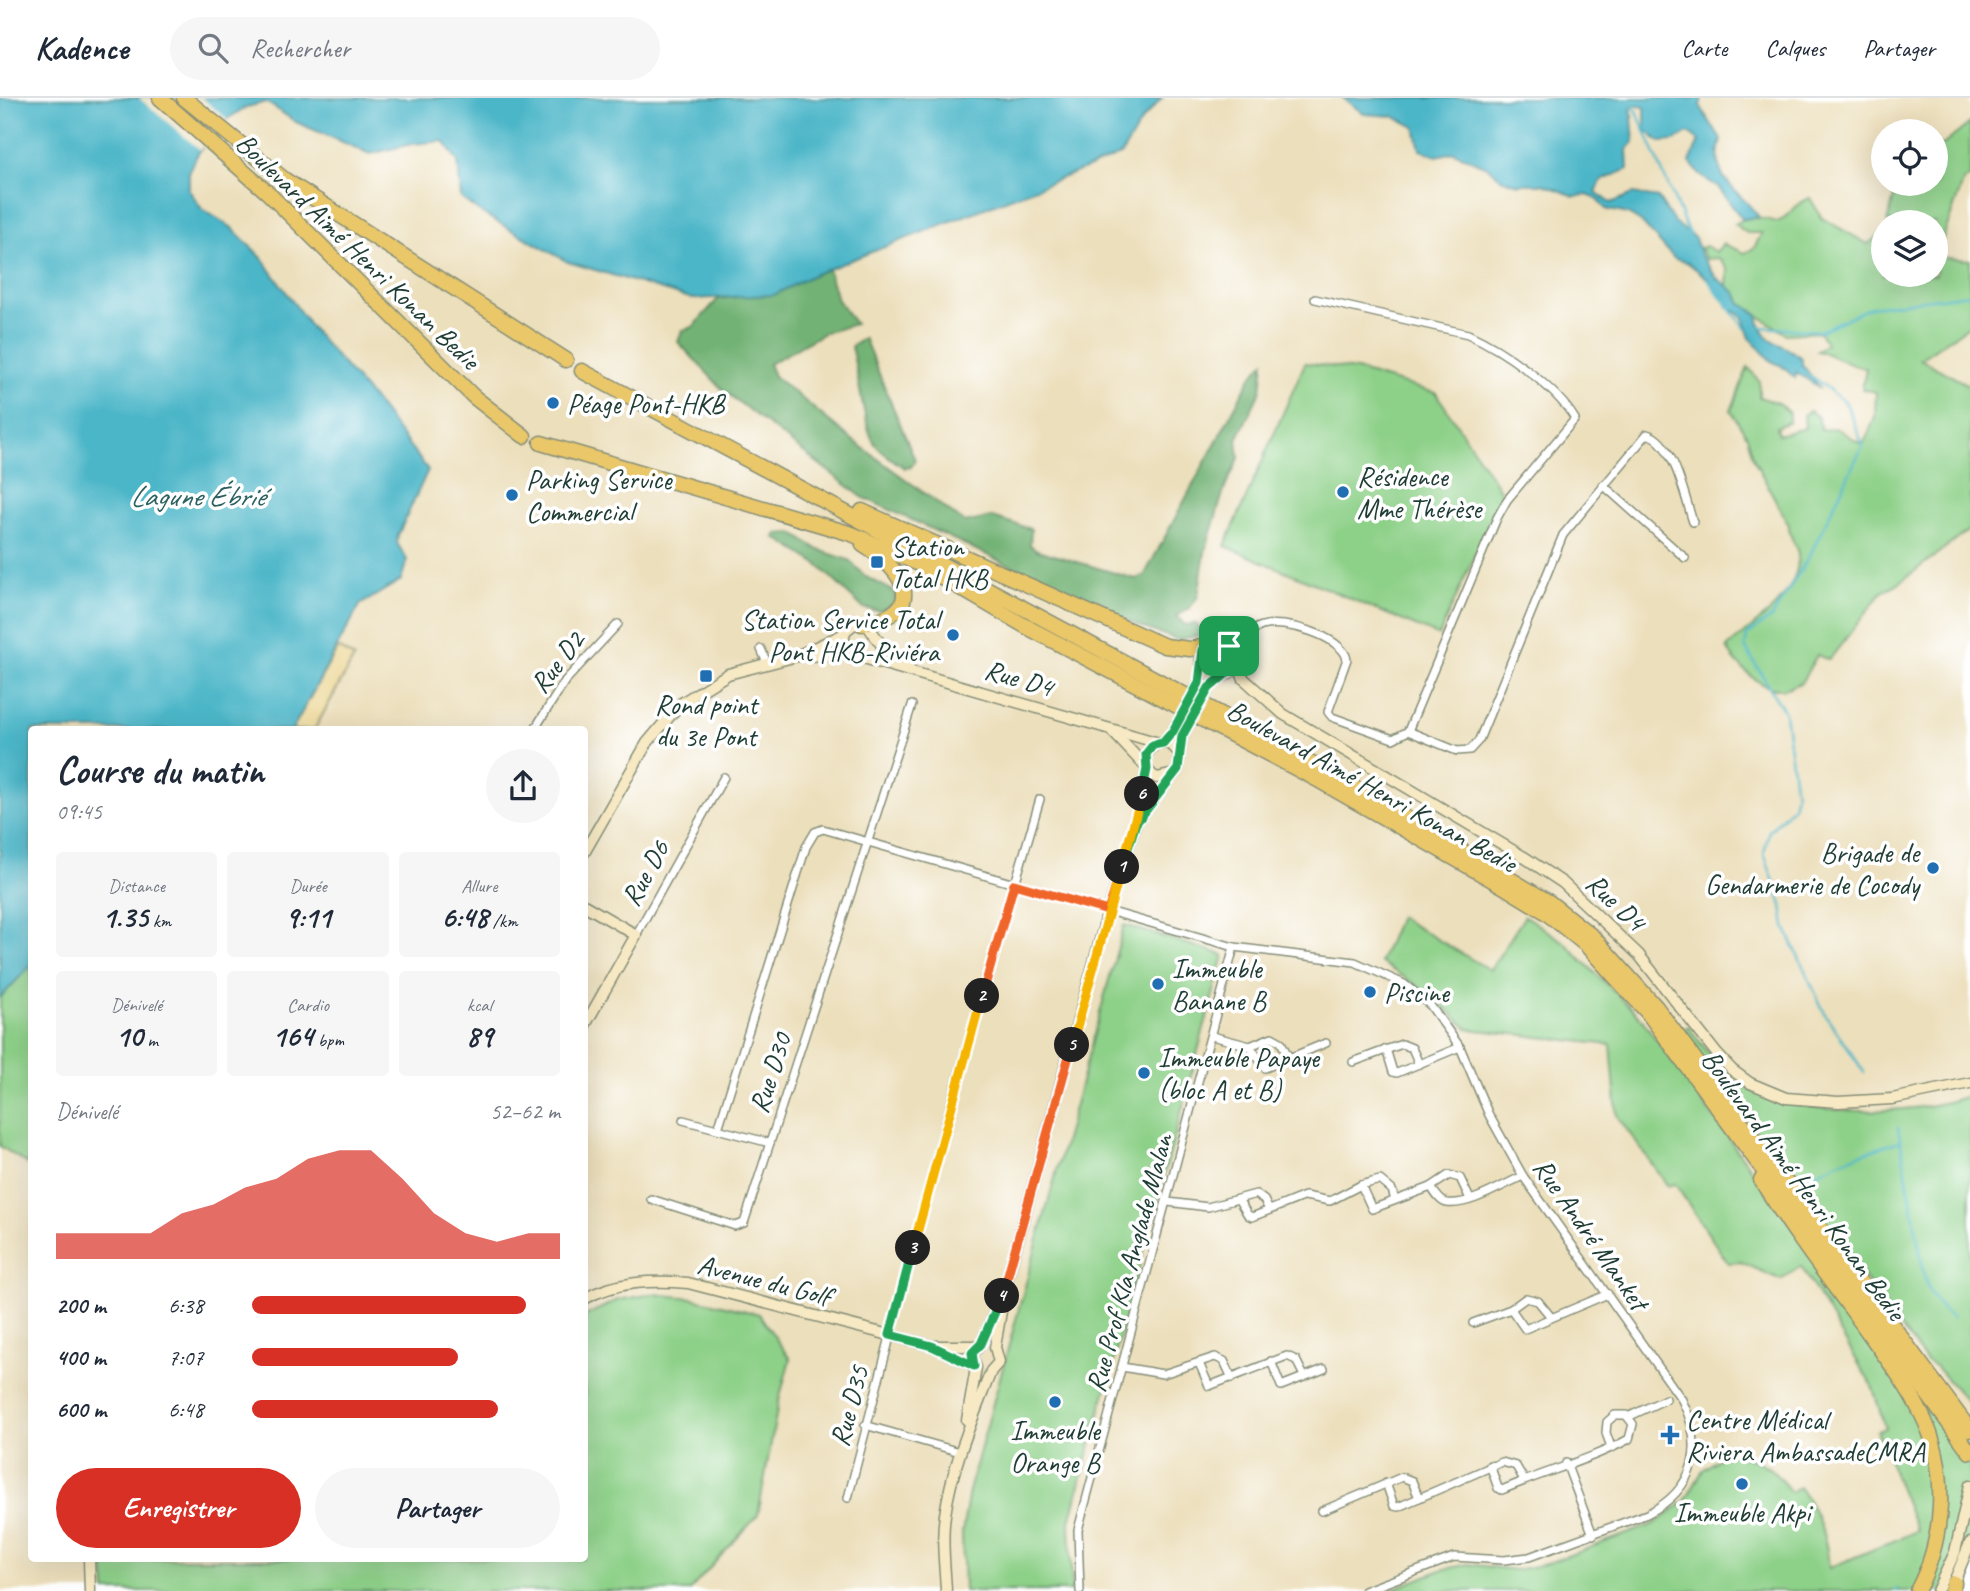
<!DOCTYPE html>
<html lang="fr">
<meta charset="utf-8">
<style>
body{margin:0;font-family:Caveat,sans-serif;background:#f6f6f7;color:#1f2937;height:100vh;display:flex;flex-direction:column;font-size:26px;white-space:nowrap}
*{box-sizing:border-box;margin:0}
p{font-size:23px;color:#747a83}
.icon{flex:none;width:38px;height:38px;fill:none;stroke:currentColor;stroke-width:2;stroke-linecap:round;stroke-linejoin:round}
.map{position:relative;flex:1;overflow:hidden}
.side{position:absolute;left:28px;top:628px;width:560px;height:836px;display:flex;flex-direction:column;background:#fff;border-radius:7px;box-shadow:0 7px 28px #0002}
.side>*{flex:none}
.fabs{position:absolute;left:1871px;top:21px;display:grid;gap:14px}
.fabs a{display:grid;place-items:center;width:77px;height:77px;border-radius:50%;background:#fff;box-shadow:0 7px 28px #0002;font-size:35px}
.pin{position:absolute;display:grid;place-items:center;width:60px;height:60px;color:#fff;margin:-30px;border-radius:14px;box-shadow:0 4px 10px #0006}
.km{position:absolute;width:35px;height:35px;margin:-18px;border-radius:50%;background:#222;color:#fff;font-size:19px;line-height:35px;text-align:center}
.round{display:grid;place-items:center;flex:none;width:74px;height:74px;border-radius:37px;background:#f6f6f7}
.summary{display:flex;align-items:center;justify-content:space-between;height:119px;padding:0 28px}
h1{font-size:38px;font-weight:600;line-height:52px}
.metrics{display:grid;grid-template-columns:repeat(3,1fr);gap:10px;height:119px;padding:7px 28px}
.metrics div{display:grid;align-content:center;border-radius:7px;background:#f6f6f7;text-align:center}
.metrics b{font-size:30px;font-weight:600}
.metrics small{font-size:19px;font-weight:400}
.metrics p{font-size:19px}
.chart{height:196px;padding:14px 28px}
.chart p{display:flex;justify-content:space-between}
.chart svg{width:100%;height:126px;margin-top:7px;fill:#d93025;opacity:.7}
.primary-button{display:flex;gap:14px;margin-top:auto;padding:14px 28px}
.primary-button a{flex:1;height:80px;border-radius:42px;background:#d93025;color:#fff;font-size:28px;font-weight:600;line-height:80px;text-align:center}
.primary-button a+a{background:#f6f6f7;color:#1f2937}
ul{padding:0 28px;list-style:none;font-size:23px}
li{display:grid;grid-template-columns:112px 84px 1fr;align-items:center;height:52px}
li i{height:18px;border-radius:9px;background:#d93025}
header{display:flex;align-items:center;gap:42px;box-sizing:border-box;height:98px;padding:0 35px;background:#fff;border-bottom:2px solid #e0e1e3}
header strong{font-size:33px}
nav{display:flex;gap:38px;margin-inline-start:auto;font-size:24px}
.search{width:490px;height:63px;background:#f6f6f7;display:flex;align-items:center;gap:18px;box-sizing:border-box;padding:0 24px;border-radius:38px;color:#747a83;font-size:26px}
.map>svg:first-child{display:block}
.green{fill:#8dd088;stroke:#56865e;stroke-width:2}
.forest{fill:#72b274;stroke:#487854;stroke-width:2}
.sand{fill:#eeda9e;stroke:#868c69;stroke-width:2}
.water{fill:#4bb6c8;stroke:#357a7e;stroke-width:2}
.pier{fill:#ecdfbc}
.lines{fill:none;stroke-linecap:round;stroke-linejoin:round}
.stream{stroke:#4bb6c8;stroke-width:2.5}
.street-casing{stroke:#868e78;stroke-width:10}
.secondary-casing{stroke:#868e78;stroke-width:13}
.highway-casing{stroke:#868e78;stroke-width:17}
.street{stroke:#fff;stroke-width:7}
.secondary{stroke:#f7e9c3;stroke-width:10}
.highway{stroke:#eac769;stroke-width:14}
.secondary-bridge-casing{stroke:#868e78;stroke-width:13;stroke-linecap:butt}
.secondary-bridge{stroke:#f7e9c3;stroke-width:10}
.split-1-casing{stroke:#fff;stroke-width:14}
.split-2-casing{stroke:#fff;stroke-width:14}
.split-3-casing{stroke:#fff;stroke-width:14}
.split-4-casing{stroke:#fff;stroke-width:14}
.split-5-casing{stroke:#fff;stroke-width:14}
.split-6-casing{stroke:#fff;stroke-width:14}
.split-7-casing{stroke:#fff;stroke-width:14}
.split-1{stroke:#22a559;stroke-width:9}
.split-2{stroke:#f0652b;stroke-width:9}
.split-3{stroke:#f5b400;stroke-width:9}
.split-4{stroke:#22a559;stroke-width:9}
.split-5{stroke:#f0652b;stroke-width:9}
.split-6{stroke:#f5b400;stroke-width:9}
.split-7{stroke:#22a559;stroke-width:9}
.poi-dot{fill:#1f6fb2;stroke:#fff;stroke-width:2.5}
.labels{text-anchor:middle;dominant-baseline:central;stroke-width:7;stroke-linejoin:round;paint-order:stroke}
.street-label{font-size:28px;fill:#1f3d34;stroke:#fff}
.poi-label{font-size:28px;fill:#1f3d34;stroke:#fff;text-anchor:start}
.water-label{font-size:30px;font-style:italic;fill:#2c6160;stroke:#fff}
</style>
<header>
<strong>Kadence</strong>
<div class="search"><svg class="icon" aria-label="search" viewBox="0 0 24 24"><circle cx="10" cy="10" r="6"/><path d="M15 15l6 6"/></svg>Rechercher</div>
<nav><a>Carte</a><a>Calques</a><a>Partager</a></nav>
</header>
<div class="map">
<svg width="1970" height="1493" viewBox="0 0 1970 1493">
<rect width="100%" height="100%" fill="#fff"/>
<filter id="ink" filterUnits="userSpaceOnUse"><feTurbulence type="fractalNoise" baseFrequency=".0143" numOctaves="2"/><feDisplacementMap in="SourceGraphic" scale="14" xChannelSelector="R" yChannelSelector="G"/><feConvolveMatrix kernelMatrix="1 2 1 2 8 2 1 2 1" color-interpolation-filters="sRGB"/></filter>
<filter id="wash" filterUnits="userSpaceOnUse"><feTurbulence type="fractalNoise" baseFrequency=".00686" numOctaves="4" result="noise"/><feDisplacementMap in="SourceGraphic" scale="28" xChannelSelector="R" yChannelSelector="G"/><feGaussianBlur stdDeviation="1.57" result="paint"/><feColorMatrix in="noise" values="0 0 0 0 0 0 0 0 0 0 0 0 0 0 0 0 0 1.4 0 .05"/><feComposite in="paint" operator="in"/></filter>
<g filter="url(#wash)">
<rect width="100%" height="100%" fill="#ecdfbc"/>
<g class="green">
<path d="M1970,25V79L1964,82L1936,159L1970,162V227L1920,261L1970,288V431L1899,485L1882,494L1829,562L1817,557L1801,585C1795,587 1786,591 1779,591C1760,591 1735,565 1727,550C1753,526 1800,499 1798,457C1797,446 1788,439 1789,427L1754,362L1747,338L1731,313L1748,269L1759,283V299L1778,305L1789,315V324L1776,329L1778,337L1805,330L1804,316L1810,313L1818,319L1821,332L1836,330L1863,347L1875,320L1876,294L1862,291L1866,270C1847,268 1836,257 1817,253L1826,246L1820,234L1786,236L1740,205L1736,195L1727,189L1728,172L1719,160L1706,161L1700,150L1706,148L1716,154L1723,146L1745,155L1754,150L1762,135H1747L1734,126C1749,117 1762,120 1778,124C1792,116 1795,105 1810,100L1822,120L1868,146L1883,134V177H1936V124H1887L1898,86H1936V49L1944,46Z"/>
<path d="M1305,265L1356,272L1436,295L1502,395L1439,538L1225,448Z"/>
<path d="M1525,818L1564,844L1640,919L1970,1371V1493H1388L1441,1472L1468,1466L1516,1472L1545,1466L1654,1426L1685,1403L1703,1372L1732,1351L1735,1359C1763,1359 1774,1373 1791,1394L1799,1389C1818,1415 1827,1439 1829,1470L1917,1433L1877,1333L1885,1330L1873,1290L1801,1168L1781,1182L1741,1164L1728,1165L1675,1086L1668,1088L1617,1018L1611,947L1468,931L1430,896L1380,864L1399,819L1490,872Z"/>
<path d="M1124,827L1224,857L1070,1423L1072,1493H964L962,1435L969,1393Z"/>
<path d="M31,867V1068L0,1048V900Z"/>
<path d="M1688,928C1704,949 1720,972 1743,987C1792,1020 1916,1019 1970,997V1307L1935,1268L1926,1263L1681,934Z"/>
<path d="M654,1196L692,1200L759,1216L790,1261L778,1306L758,1417L689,1493H106L104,1461H584L585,1218L618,1202Z"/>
</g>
<g class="forest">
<path d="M828,171L837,201L855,226L824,235L769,266L774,278L855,344L965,425L992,419L1031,431L1030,447L1037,452L1135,481L1144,478L1251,279L1264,264L1261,292L1237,341L1239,360L1224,392L1205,454L1198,498L1190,510L1176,518L1185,527L1196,526L1204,536L1179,542L1149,532L862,399L723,292L678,244L682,233L693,229L718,201L736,199Z"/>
<path d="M864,240L915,362L911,369L905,370C895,363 882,356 875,346C864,331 858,272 851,249Z"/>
<path d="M793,435L819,452L849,462L866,479L893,493L896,498L894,506L880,513L863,510L817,466L775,439L777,436Z"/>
</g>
<path class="sand" d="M338,550L354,560L314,632H292Z"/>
<g class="water">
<path d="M0,0H1162L1142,22L1121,57L815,176L774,197L693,201L568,164L478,113L461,100L458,64L444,43L412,46L370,56L296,24L266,4L247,9L227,21L200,52L189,72V92L202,111L231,129L262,160L313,232L375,303L428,372L398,437L397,445L407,462L401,482L360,507L292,632H32L31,867L0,900Z"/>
<path d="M1343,0H1702L1700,8L1721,42C1709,82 1738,90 1759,119L1742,121L1718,89L1700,77L1690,64L1699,43L1688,35L1674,43L1660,44L1645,32V9L1631,7L1634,44L1627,52L1628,71L1601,83L1596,94L1611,105L1633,96L1658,100L1674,124L1695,140L1700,156L1716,179L1736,195L1741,205L1758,217C1764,252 1781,240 1802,261V266L1820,290L1796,274L1795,280L1782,268L1771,263L1750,240L1742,218L1729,210L1708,181L1687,164L1675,161L1641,124L1628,116L1606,111L1595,100L1587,97L1574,98L1543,86H1519L1504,82L1487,69L1454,54L1437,58L1420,52L1415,29L1393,18L1364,16Z"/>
</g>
<path class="pier" d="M139,0H202L227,21L200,52Z"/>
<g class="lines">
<g class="stream">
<path d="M1629,6L1636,12L1689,136"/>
<path d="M1708,182L1745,230"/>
<path d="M1760,229L1820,233L1871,209L1970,196"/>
<path d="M1813,279L1846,305L1863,347L1811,455L1772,519L1747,537L1745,549L1785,615L1796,696L1793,709L1769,733L1764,755L1782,807L1785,829L1825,916L1864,974"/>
<path d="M1898,1030L1925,1182C1931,1199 1938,1209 1953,1219"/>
<path d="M1802,1082L1843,1062L1900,1043"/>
<path d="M1896,1493L1898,1491"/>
</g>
</g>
</g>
<g filter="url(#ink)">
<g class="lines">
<g class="street-casing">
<g id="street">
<path d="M1603,387L1685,460"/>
<path d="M761,551L767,565"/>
<path d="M1232,551C1241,542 1250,532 1262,528C1283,521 1342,538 1347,561L1328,614L1332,619L1393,641L1408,633L1497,420L1507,402L1575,321C1555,288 1503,252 1468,236L1315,201"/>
<path d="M534,632L565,583L618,526"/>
<path d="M1408,633L1457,653L1470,652L1479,642L1563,437L1647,336C1674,343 1685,400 1693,424"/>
<path d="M636,837L724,679"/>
<path d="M1212,938L1250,948L1272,939L1281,944L1289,960"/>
<path d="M1250,948L1265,970L1326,945"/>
<path d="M1386,951L1393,974L1397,975L1460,949"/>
<path d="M1353,964L1402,946L1412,950L1419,966"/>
<path d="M683,1022L770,1045"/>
<path d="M718,1031L806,749L815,734L823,731L1234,849L1355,864L1404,886L1430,907L1460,949L1489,1017L1523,1078L1682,1302C1705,1349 1696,1391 1647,1416L1529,1459L1504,1462L1454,1459L1364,1493"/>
<path d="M1361,1087L1372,1111L1431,1089L1449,1077L1460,1080L1470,1101"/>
<path d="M1431,1089C1435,1095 1440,1104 1447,1105C1470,1108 1502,1087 1523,1078"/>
<path d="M651,1101L735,1128L744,1125L912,607"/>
<path d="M1238,1101L1248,1117L1252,1119L1305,1098L1330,1103L1361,1087L1380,1082L1392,1092L1395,1102"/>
<path d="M1168,1104L1208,1109L1256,1096L1264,1102L1269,1112"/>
<path d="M1511,1211L1525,1231L1608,1196"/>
<path d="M1473,1225L1511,1211L1526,1200L1538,1203L1551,1219"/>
<path d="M1271,1263L1281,1288L1324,1271"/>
<path d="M1199,1265L1209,1288L1287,1258L1296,1262L1304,1278"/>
<path d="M1122,1269L1163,1276L1215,1259L1224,1263L1232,1280"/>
<path d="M1628,1319L1666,1301"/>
<path d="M865,1327L960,1354"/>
<path d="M1566,1365L1593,1437"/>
<path d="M1490,1367L1498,1390L1502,1392C1543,1374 1591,1362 1629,1341L1633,1326L1626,1317H1615L1607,1324L1606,1335L1611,1349"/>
<path d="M1386,1385L1394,1408L1398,1409L1502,1364L1516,1368L1524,1382"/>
<path d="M848,1400L956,986L1040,701"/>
<path d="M1322,1413L1402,1379L1412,1383L1419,1400"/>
<path d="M1080,1493L1078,1432L1234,849"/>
</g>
</g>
<g class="secondary-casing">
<g id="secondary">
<path d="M800,558L853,557"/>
<path d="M1236,565C1230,579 1218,583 1205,575C1193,556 1209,538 1229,548L1244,581L1283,616L1524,759L1563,785L1639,857L1717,956L1732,972L1750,985L1786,1000L1838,1004L1892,1001L1970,985"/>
<path d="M912,574L885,552L868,528L854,526L845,533L843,546L853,557L1159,645"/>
<path d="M1112,633L1145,668"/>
<path d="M1174,676L1157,680C1128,665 1160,628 1178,654"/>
<path d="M1138,722L1178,671L1182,638"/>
<path d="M584,755L647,645L680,606L728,576L797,558L844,536"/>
<path d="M584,807L636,837L584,929"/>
<path d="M584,1201C616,1183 653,1182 688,1185L932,1248L974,1268"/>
<path d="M935,1248H977"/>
<path d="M967,1322L976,1270L972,1257L981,1246L999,1204"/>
<path d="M89,1461L90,1493"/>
<path d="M1951,1491L1970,1445"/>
<path d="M946,1493C945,1468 941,1442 945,1417C952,1367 973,1320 991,1273L999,1264L995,1249L1005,1189L1108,813L1136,725L1147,671"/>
<path d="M1937,1493L1955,1454L1970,1387"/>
</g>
</g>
<g class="highway-casing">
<g id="highway">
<path d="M160,0L267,94L474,299L524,338"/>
<path d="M184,0L285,82L566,262"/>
<path d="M582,273L1321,670L1549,804L1593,839L1656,909L1970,1332"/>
<path d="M541,345L852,436L919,466L1025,528L1316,681L1506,790L1544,813L1586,847L1648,915L1970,1354"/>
<path d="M862,413L1165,548L1190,551L1206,548"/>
<path d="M862,526C929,514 906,473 863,447"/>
<path d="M1761,1082C1791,1131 1826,1177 1860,1223C1881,1253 1905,1283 1922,1317C1949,1370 1945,1441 1917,1493"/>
<path d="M1951,1493L1954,1485"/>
</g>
</g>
<use href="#street" class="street"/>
<use href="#secondary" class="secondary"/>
<use href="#highway" class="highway"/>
<g class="secondary-bridge-casing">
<g id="secondary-bridge">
<path d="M1173,633L1199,585"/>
<path d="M1182,638L1209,590"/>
</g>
</g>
<use href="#secondary-bridge" class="secondary-bridge"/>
</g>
</g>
<g class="lines" filter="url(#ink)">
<g class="split-1-casing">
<path id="split-1" d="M1122,769L1136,725L1178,671L1182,638L1209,590L1234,569L1235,555L1229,548"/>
</g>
<g class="split-2-casing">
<path id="split-2" d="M982,898L1014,786L1108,813L1122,769"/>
</g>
<g class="split-3-casing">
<path id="split-3" d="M913,1150L982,898"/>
</g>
<g class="split-4-casing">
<path id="split-4" d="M913,1150L890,1237L932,1248L974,1268L972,1255L981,1246L1002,1198"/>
</g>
<g class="split-5-casing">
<path id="split-5" d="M1002,1198L1072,947"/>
</g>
<g class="split-6-casing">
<path id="split-6" d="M1072,947L1142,696"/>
</g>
<g class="split-7-casing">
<path id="split-7" d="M1142,696L1147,671L1146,656L1153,647L1163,645L1173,633L1199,585L1203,552L1215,544L1229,548"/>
</g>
<use href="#split-1" class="split-1"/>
<use href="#split-2" class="split-2"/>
<use href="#split-3" class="split-3"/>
<use href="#split-4" class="split-4"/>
<use href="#split-5" class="split-5"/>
<use href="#split-6" class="split-6"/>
<use href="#split-7" class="split-7"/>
</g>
<g class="poi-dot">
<circle cx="553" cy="305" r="7"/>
<circle cx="1343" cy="394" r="7"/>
<circle cx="512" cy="397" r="7"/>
<rect x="870" y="457" width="14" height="14" rx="3.5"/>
<circle cx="953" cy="537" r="7"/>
<rect x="699" y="571" width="14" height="14" rx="3.5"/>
<circle cx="1933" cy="770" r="7"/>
<circle cx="1158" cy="886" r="7"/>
<circle cx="1370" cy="894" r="7"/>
<circle cx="1144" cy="975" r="7"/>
<circle cx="1055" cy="1304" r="7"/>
<path d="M1666.5 1326.5h7v7h7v7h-7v7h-7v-7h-7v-7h7z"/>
<circle cx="1742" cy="1386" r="7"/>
</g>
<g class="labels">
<g class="street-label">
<text transform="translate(358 153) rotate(44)">Boulevard Aimé Henri Konan Bedie</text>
<text transform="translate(557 564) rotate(-52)">Rue D2</text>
<text transform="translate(1019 580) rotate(16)">Rue D4</text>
<text transform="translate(1372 688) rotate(29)">Boulevard Aimé Henri Konan Bedie</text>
<text transform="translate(645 775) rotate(-61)">Rue D6</text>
<text transform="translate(1616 804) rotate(43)">Rue D4</text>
<text transform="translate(770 975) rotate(-72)">Rue D30</text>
<text transform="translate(1804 1087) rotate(54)">Boulevard Aimé Henri Konan Bedie</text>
<text transform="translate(1591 1136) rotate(55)">Rue André Manket</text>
<text transform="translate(1129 1165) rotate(-75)">Rue Prof Kla Anglade Malan</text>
<text transform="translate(764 1182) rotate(14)">Avenue du Golf</text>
<text transform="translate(849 1308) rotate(-75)">Rue D35</text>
</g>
<g class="poi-label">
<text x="567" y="305">Péage Pont-HKB</text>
<text x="1357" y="378">Résidence<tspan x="1357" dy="32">Mme Thérèse</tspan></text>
<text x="526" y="381">Parking Service<tspan x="526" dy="32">Commercial</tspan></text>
<text x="891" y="448">Station<tspan x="891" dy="32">Total HKB</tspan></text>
<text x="939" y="521" text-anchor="end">Station Service Total<tspan x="939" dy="32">Pont HKB-Riviéra</tspan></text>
<text x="706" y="606" text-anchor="middle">Rond point<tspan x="706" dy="32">du 3e Pont</tspan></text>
<text x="1919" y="754" text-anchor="end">Brigade de<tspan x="1919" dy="32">Gendarmerie de Cocody</tspan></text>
<text x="1172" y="870">Immeuble<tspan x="1172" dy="32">Banane B</tspan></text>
<text x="1384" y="894">Piscine</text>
<text x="1158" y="959">Immeuble Papaye<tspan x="1158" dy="32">(bloc A et B)</tspan></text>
<text x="1686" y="1321">Centre Médical<tspan x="1686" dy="32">Riviera AmbassadeCMRA</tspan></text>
<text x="1055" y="1332" text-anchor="middle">Immeuble<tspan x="1055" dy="32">Orange B</tspan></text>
<text x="1742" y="1414" text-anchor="middle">Immeuble Akpi</text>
</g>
<g class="water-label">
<text x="197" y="398">Lagune Ébrié</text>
</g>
</g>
</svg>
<div class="fabs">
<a><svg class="icon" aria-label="locate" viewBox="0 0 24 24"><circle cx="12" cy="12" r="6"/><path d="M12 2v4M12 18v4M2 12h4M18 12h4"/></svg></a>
<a><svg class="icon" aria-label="layers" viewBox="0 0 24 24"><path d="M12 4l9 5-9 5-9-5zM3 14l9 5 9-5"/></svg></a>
</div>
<div class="pin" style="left:1229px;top:548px;background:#1e9e55"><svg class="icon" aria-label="arrive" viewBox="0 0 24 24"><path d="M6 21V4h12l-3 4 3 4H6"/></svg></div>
<b class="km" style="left:1122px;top:769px">1</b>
<b class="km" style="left:982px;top:898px">2</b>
<b class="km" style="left:913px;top:1150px">3</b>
<b class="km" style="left:1002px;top:1198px">4</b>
<b class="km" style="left:1072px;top:947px">5</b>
<b class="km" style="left:1142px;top:696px">6</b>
<section class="side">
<div class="summary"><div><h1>Course du matin</h1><p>09:45</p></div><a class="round"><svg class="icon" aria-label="share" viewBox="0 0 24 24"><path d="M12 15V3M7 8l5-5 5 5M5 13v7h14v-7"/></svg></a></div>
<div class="metrics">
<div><p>Distance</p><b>1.35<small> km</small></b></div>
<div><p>Durée</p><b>9:11</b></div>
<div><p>Allure</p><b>6:48<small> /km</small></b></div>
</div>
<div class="metrics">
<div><p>Dénivelé</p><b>10<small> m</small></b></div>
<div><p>Cardio</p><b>164<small> bpm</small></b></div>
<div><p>kcal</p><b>89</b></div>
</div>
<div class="chart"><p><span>Dénivelé</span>52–62 m</p>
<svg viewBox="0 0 160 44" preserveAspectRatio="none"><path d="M0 44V35L10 35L20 35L30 35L40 28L50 25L60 19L70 16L80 9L90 6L100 6L110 16L120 28L130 35L140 38L150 35L160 35V44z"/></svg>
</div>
<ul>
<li><b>200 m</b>6:38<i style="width:89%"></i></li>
<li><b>400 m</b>7:07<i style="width:67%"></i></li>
<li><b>600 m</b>6:48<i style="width:80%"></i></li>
</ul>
<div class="primary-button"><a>Enregistrer</a><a>Partager</a></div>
</section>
</div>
